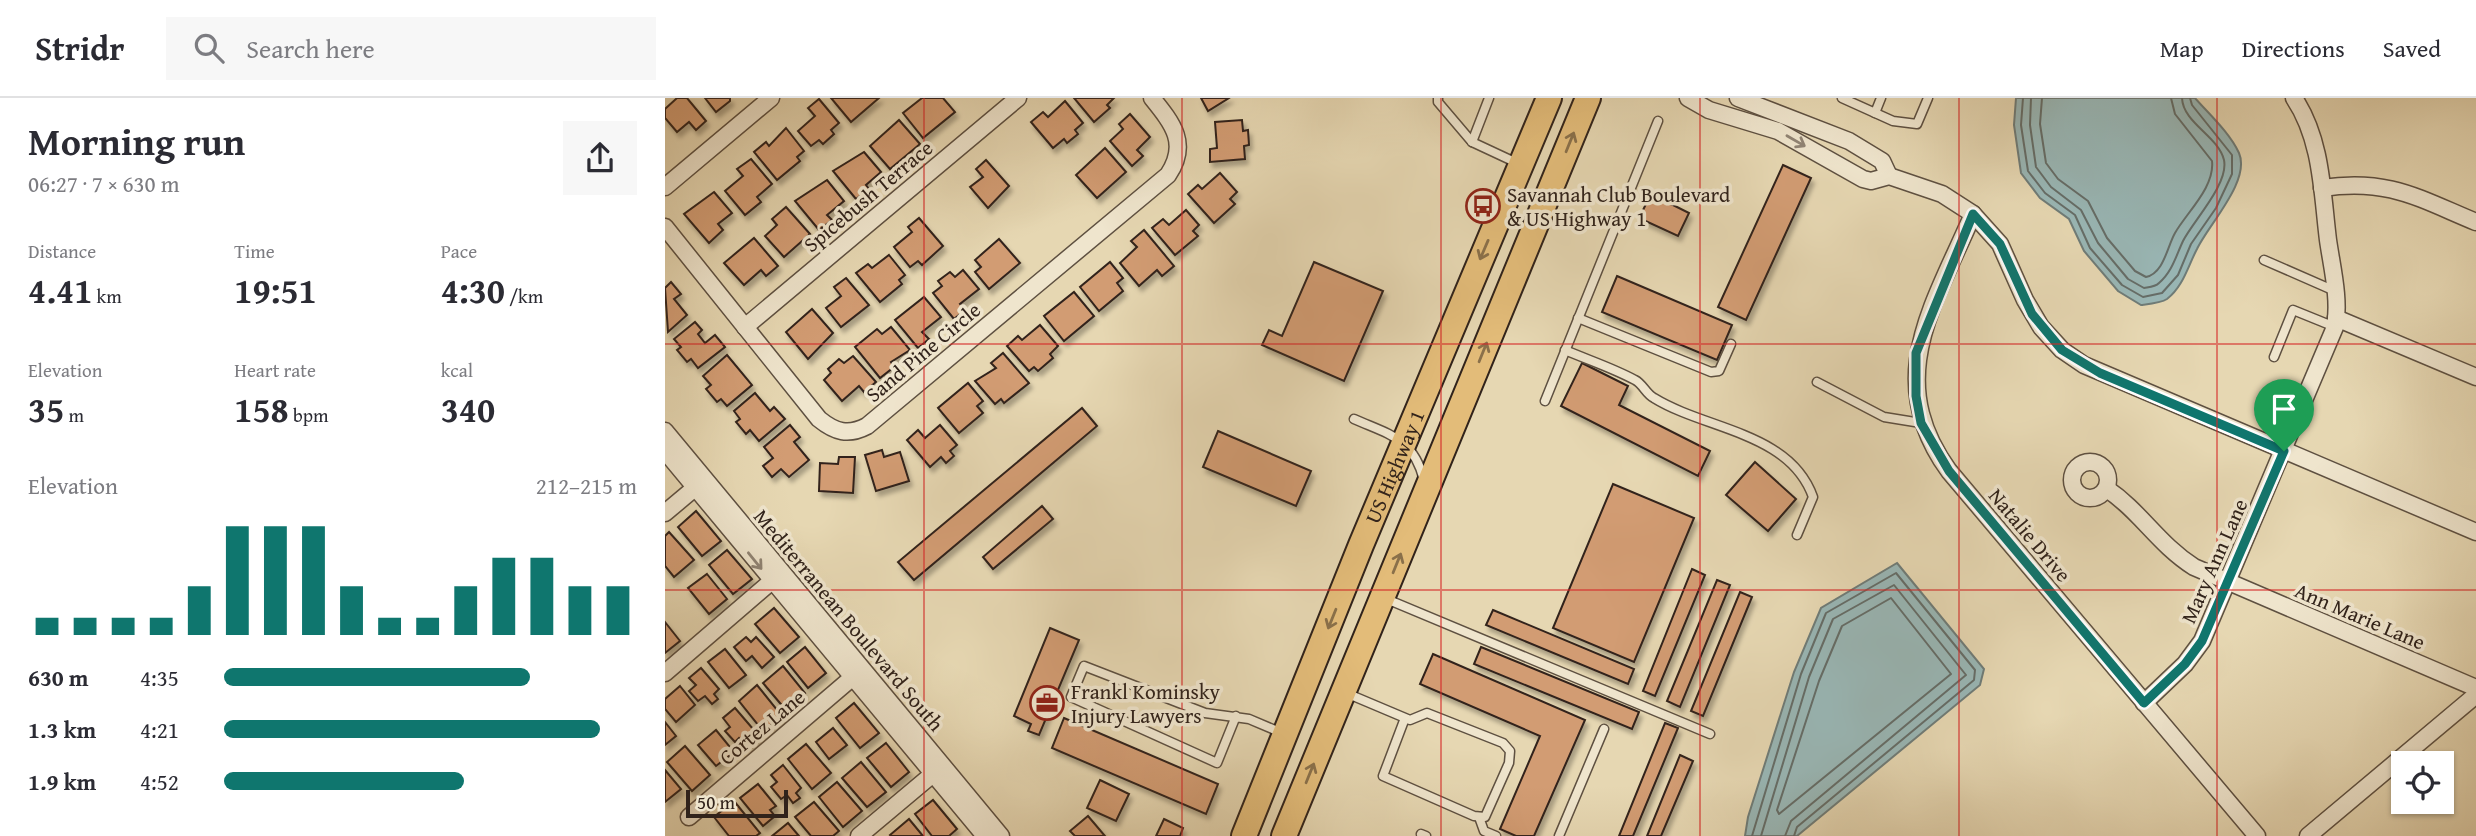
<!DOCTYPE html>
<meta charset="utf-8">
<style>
body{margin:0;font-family:"Gentium Book Plus",serif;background:#f7f7f7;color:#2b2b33;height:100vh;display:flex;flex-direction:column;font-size:26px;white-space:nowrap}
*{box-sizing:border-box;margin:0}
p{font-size:23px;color:#7c7c81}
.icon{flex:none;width:38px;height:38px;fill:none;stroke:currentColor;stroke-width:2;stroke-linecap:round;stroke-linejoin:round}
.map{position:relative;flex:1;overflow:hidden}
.sheet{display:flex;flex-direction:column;background:#fff;width:665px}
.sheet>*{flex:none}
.controls{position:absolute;left:1726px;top:653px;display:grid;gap:14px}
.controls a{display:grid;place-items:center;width:63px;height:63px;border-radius:0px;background:#fff;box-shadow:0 2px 5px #0004;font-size:35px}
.scale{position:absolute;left:21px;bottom:18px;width:102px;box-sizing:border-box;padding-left:7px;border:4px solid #31231b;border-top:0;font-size:19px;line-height:24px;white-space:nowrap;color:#31231b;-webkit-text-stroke:5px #efe5cd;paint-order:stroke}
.pin{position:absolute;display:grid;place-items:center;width:60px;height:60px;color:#fff;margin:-72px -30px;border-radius:50% 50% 50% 0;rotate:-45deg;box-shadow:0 0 7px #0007}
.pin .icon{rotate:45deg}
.round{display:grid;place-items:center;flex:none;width:74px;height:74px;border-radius:0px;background:#f7f7f7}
.head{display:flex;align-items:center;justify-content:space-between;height:119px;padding:0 28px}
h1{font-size:38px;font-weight:700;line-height:52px}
.figures{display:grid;grid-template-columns:repeat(3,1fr);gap:10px;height:119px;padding:7px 28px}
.figures div{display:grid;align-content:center}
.figures b{font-size:35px;font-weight:700}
.figures small{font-size:19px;font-weight:400}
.figures p{font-size:19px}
.chart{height:196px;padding:14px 28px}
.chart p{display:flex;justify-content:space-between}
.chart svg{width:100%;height:126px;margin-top:7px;stroke:#0f766e;stroke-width:6}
ul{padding:0 28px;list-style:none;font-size:23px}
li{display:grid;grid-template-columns:112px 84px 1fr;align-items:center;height:52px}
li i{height:18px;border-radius:9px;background:#0f766e}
header{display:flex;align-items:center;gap:42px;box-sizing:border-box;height:98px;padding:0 35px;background:#fff;border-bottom:2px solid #e1e1e2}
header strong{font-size:33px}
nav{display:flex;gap:38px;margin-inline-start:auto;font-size:24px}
.search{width:490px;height:63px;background:#f7f7f7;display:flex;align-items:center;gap:18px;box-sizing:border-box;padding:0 24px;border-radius:0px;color:#7c7c81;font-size:26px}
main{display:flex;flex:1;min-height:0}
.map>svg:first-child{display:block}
.water{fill:#99b7b6;stroke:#6f7c78;stroke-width:2}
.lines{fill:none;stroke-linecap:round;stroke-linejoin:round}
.shore{stroke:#656d68;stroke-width:2}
.building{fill:#d29c73;stroke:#31231b;stroke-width:2;filter:url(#shadow)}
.service-casing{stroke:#5e5041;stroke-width:11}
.minor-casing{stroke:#5e5041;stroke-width:19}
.primary-casing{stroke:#31231b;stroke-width:28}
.service{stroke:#efe5cd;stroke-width:8}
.minor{stroke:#efe5cd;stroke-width:16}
.primary{stroke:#e3bc79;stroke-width:24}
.oneway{stroke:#908474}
.oneway2{stroke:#8a704a}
.route-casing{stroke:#fff;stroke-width:14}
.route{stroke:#0f766e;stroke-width:9}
.grid{fill:none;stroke:#d62828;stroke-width:2;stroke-opacity:0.55}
.labels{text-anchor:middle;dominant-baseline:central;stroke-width:7;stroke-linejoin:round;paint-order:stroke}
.poi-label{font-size:21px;fill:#31231b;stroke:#efe5cd;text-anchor:start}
.street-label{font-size:21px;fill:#31231b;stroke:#efe5cd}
</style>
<header>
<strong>Stridr</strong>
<div class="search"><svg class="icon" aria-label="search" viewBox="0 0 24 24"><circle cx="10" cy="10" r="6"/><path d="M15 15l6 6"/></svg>Search here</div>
<nav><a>Map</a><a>Directions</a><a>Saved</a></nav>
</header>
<main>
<section class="sheet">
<div class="head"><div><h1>Morning run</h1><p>06:27 · 7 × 630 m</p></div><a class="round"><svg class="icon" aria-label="share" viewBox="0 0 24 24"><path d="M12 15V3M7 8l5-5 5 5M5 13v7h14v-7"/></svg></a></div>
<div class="figures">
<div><p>Distance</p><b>4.41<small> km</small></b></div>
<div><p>Time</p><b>19:51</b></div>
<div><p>Pace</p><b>4:30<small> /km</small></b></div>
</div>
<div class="figures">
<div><p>Elevation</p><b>35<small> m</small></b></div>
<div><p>Heart rate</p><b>158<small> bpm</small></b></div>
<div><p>kcal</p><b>340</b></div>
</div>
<div class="chart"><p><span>Elevation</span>212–215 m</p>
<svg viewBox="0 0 160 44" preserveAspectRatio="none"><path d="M5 44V38M15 44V38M25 44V38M35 44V38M45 44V27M55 44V6M65 44V6M75 44V6M85 44V27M95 44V38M105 44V38M115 44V27M125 44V17M135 44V17M145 44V27M155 44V27"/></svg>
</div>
<ul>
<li><b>630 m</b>4:35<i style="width:74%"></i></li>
<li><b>1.3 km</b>4:21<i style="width:91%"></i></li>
<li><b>1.9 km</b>4:52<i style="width:58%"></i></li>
</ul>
</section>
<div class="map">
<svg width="1811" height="738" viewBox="0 0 1811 738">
<defs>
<filter id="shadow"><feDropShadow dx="3" dy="5" stdDeviation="2" flood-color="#0004"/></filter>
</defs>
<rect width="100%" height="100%" fill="#e6d7b2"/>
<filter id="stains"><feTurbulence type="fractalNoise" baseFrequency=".00286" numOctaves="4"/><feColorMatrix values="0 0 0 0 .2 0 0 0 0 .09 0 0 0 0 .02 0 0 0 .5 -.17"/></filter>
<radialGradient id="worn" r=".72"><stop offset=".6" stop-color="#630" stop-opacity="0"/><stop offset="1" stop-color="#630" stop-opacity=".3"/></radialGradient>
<g class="water">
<path d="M1351,0H1530C1544,16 1565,35 1574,55C1586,83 1543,127 1532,151C1523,168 1518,189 1502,201C1496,205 1484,206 1476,207L1453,193L1419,153L1404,121L1375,100L1356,75L1349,27Z"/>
<path d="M1232,465L1319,571L1315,587L1132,738H1080L1083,719L1129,574L1156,510Z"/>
</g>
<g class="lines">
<g class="shore">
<path d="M1358,0L1356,27L1363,73L1380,95L1410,117L1425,150L1457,187L1478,199L1497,195L1513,177L1526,146L1551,110L1567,76V57L1527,7L1525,0"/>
<path d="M1366,0L1365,27L1371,69L1386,89L1416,112L1433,145L1463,181L1479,190C1485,189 1490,189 1494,185C1507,174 1511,158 1518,143C1528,123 1564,86 1559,62C1553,38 1518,25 1517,0"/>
<path d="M1377,0L1375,26L1381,65L1393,81L1423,103L1442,140L1470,173L1481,179C1499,175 1502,149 1510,135C1522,114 1550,89 1547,63L1510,16L1506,0"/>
<path d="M1226,500L1286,576L1114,716L1112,712L1154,583L1177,528Z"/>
<path d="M1087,738L1136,576L1161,515L1231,475L1310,572L1309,582L1132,729L1129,738"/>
<path d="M1096,738L1144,579L1168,521L1229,487L1301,577L1126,723L1120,738"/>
</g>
</g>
<g class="building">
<path d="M12,0H22L41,23L31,32L24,24L12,34L0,20V11Z"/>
<path d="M40,0H65V3L51,14Z"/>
<path d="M166,0H214L186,24Z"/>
<path d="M257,0H278L290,14L258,40L238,15Z"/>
<path d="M409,0H449L442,7L445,10L429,24Z"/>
<path d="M536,0H564L543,13Z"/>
<path d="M154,1L174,25L166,32L169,36L158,46L154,42L146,48L133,33L150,18L143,10Z"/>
<path d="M400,3L418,25L410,32L413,36L402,45L399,41L388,50L366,24L378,14L383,19Z"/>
<path d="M465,16L485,39L472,52L478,58L467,68L445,43L458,31L454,26Z"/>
<path d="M234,22L255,46L225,71L205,48Z"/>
<path d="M577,22L578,33L583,32L584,47L579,48L580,61L545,64V51L552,50L550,24Z"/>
<path d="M121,30L139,53L132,59L135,63L112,82L89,54L101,44L104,48Z"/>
<path d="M440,50L461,74L432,100L411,77Z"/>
<path d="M199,54L216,74L201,87L204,91L191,101L168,73Z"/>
<path d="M86,61L107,86L92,99L96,104L80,117L60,93L78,78L72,71Z"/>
<path d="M321,62L344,88L323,110L305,89L318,79L311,71Z"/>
<path d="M1118,67L1146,80L1081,222L1053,209Z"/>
<path d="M555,75L572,94L565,101L570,106L549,125L523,96L533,87L537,91Z"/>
<path d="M162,82L179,103L162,117L167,122L154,132L130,103Z"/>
<path d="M49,94L67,115L53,126L58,132L44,145L19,116Z"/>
<path d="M986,96L1024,115L1013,138L974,120Z"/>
<path d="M121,109L145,136L119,159L100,138L112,127L107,121Z"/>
<path d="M521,112L534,127L528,133L533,138L510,157L487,130L498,121L504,127Z"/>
<path d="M254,120L278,148L257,167L253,163L245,169L229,149L247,134L243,129Z"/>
<path d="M479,132L509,168L497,178L492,172L474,188L455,165L472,149L466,143Z"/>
<path d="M89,140L113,168L101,178L96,172L79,187L59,165Z"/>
<path d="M334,141L355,165L324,191L310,174L316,169L310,162Z"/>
<path d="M224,157L240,177L234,182L237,186L215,204L191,175L203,166L207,170Z"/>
<path d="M445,164L458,180L452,185L458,193L434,213L415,189Z"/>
<path d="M649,164L718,193L679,283L597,247L604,232L617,238Z"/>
<path d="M298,172L314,191L295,206L300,212L289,221L268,195L277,188L273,183L285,174L290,179Z"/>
<path d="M952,178L1067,227L1052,262L937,214Z"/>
<path d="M181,180L204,207L176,229L161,210L176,198L169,189Z"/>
<path d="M6,184L16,196L9,201L22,217L3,234L0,190Z"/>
<path d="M409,194L429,218L399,243L379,218Z"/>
<path d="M259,199L276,219L257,234L264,241L253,250L230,222Z"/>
<path d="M147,211L168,235L143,261L121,234Z"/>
<path d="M30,224L37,232L33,236L40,245L50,237L60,249L33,270L26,261L22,264L12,252L16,249L9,241Z"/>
<path d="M375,227L393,248L385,256L388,260L373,273L369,269L364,273L342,248L353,238L357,242Z"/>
<path d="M226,229L245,252L226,264L229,269L215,280L190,249L212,231L217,236Z"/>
<path d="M338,255L364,285L339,305L336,301L330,306L310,283L331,270L326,265Z"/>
<path d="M62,257L87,287L62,308L56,301L52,304L41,291L46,287L38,278Z"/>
<path d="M188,258L211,284L199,294L194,288L177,303L159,282L166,275L163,271L174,261L179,265Z"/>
<path d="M917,265L963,288L954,307L1045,353L1033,378L896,308Z"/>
<path d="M303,285L318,303L312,308L318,315L294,335L273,310Z"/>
<path d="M90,295L105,313L109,309L120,321L94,343L85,332L81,336L71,324L75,321L69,313Z"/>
<path d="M417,310L432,328L249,482L233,464Z"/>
<path d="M125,327L135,339L129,344L144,362L124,379L116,371L107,379L98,368L108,360L99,349Z"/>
<path d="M275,327L292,347L285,353L289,358L281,365L276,359L265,369L242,342L253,332L260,340Z"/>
<path d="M553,333L646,373L631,408L538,369Z"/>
<path d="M217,352L219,359L235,354L244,383L211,393L200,357Z"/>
<path d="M174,359H190L188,395L154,393L155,365L173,366Z"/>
<path d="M1090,364L1131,401L1103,433L1061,397Z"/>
<path d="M948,386L1029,420L969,564L888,530Z"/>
<path d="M377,408L388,421L328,471L318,459Z"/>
<path d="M31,413L56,443L37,458L13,429Z"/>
<path d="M4,434L29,462L9,479L0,468V438Z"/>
<path d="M62,452L87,481L68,496L44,467Z"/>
<path d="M1027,471L1040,477L990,598L978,593Z"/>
<path d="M42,476L62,501L44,516L23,490Z"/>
<path d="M1052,482L1065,487L1015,609L1002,603Z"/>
<path d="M1075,494L1087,499L1038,618L1026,613Z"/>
<path d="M109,510L134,539L115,555L90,526Z"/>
<path d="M828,512L969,571L963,586L821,527Z"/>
<path d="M0,524L15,543L0,555Z"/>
<path d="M385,530L414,542L374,637L363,633L366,626L349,618Z"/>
<path d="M81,539L86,544L91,539L109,559L97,570L87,558L81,563L69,549Z"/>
<path d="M140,549L161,575L143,590L122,564Z"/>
<path d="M816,549L974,614L967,631L809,566Z"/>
<path d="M60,551L81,577L64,590L43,564Z"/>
<path d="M768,556L920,622L869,738H851L835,731L875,638L755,586Z"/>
<path d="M118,568L140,595L120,611L98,585Z"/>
<path d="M36,570L54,591L49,596L53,601L47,606L40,598L33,603L24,593L31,587L24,580Z"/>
<path d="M92,587L117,618L98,633L74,603Z"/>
<path d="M15,588L30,607L11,624L0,611V601Z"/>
<path d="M189,605L214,635L195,650L171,620Z"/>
<path d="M70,610L94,638L82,648L74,640L70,644L60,633L65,629L58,620Z"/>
<path d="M399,620L553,686L541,716L387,650Z"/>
<path d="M0,624L11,638L0,647Z"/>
<path d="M1000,625L1013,630L968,738H954Z"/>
<path d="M168,630L182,647L164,661L151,644Z"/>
<path d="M51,632L69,654L51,668L33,647Z"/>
<path d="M221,645L244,674L226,689L202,660Z"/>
<path d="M141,646L166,675L147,691L123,661Z"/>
<path d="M20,648L45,677L27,693L2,664Z"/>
<path d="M1015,657L1028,663L996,738H982Z"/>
<path d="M196,664L221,694L202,709L177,680Z"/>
<path d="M118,667L136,690L131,695L135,700L128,705L122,697L116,701L106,689L112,684L106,677Z"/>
<path d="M0,672L16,691L0,704Z"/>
<path d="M435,682L464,696L451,723L422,710Z"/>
<path d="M172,684L197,713L178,729L154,699Z"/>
<path d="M93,686L111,708L105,712L110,718L98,728L75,700Z"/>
<path d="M268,702L292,731L284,738H267L250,716Z"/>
<path d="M69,703L95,735L91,738H64L49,719Z"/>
<path d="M149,704L174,733L168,738H146L130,719Z"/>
<path d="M423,718L440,738H410L405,733Z"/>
<path d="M244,721L258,738H226L225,737Z"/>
<path d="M499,721L518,730L515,738H491Z"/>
<path d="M123,725L134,738H107Z"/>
</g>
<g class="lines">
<g class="service-casing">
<g id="service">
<path d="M773,0V4L807,44L852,65"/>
<path d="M1177,0L1228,23L1252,26L1263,0"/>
<path d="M1210,15L1216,0"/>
<path d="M807,44L824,0"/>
<path d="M1599,162L1670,193"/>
<path d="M913,220L1046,274L1054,273L1066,246"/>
<path d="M900,252C923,262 948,270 970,282C978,286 981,296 989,300C1041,332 1125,334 1148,399L1132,437"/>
<path d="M1609,259L1628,212L1670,229"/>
<path d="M1152,284L1219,319L1256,325"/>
<path d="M880,303L993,23"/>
<path d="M689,321C725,337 748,340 759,382"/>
<path d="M719,500L1045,636"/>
<path d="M681,595L745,622L762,615L838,645L845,653L844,665L820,719L809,718L718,678L740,620"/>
<path d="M571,618L552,665L406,599L419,568L540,615L584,621L617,635"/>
<path d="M814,719L819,733L831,738"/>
<path d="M756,736L761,738"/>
<path d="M894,738L939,631"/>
</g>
</g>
<g class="minor-casing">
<g id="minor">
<path d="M1023,0L1044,12L1113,33L1198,81L1206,83L1224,78L1277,96L1308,116L1335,146L1360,202L1376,229L1397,252L1419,267L1811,434"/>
<path d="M1073,0L1184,43L1217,63L1224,78"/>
<path d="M0,89L106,0"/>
<path d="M1657,90C1723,80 1753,100 1811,124"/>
<path d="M1308,116C1269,207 1217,281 1284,373L1592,738"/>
<path d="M0,129L154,321C170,334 183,338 202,328L503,77C524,46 508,26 487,0"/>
<path d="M1671,220L1811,279"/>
<path d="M80,229L353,0"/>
<path d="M0,333L336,738"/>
<path d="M0,353L320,738"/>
<circle cx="1425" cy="382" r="18"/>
<path d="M1442,391C1475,413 1493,446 1529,469L1811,590"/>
<path d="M0,415L38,383"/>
<path d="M0,575L115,476"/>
<path d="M1479,605L1520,566L1537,543L1670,229C1675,201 1667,170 1663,142C1657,94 1657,42 1629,0"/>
<path d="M24,719L195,573"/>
<path d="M194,738L275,670"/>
<path d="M1643,738L1811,597"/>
</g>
</g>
<g class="primary-casing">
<g id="primary">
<path id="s1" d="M579,738L696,447L884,0"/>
<path d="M619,738L923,0"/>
</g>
</g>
<use href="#service" class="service"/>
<use href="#minor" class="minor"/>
<use href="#primary" class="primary"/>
</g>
<defs><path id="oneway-shaft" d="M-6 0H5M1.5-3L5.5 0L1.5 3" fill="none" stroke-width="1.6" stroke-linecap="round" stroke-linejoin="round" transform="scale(1.75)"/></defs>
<g class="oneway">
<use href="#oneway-shaft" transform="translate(1131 43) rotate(30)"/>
<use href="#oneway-shaft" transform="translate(90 463) rotate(51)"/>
</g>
<g class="oneway2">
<use href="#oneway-shaft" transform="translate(905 44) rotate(-68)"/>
<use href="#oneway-shaft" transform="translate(819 152) rotate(113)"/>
<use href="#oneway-shaft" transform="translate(818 254) rotate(-68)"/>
<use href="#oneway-shaft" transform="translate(732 465) rotate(-68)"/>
<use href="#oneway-shaft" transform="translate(667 521) rotate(112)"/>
<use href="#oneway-shaft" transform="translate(645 675) rotate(-68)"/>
</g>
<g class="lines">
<g class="route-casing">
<path id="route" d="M1308,116L1335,146L1367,216L1397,252L1435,275L1619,353L1537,543L1520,566L1479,605L1284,373L1256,325L1251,298V255Z"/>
</g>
<use href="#route" class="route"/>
</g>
<path class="grid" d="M259,0V738M517,0V738M776,0V738M1035,0V738M1294,0V738M1552,0V738M0,246H1811M0,492H1811"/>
<defs>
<g id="bus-ring" transform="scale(1.75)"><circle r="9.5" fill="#efe5cd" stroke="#8f2418" stroke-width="1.5"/><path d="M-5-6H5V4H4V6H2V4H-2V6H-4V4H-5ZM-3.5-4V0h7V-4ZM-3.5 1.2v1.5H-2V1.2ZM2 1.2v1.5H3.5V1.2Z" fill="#8f2418"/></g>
<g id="office-ring" transform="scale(1.75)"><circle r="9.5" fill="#efe5cd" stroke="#8f2418" stroke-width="1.5"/><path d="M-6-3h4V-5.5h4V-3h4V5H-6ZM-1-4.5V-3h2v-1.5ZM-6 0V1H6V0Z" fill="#8f2418"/></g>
</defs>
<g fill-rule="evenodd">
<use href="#bus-ring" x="818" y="108"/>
<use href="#office-ring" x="382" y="605"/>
</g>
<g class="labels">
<g class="poi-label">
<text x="842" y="96">Savannah Club Boulevard<tspan x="842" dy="24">&amp; US Highway 1</tspan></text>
<text x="406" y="593">Frankl Kominsky<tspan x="406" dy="24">Injury Lawyers</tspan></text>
</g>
<g class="street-label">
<text transform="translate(203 98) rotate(-40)">Spicebush Terrace</text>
<text transform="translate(258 254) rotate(-40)">Sand Pine Circle</text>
<text stroke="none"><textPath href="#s1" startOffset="399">US Highway 1</textPath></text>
<text transform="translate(1365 437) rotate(50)">Natalie Drive</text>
<text transform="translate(1549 463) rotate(-66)">Mary Ann Lane</text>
<text transform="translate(1695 518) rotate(23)">Ann Marie Lane</text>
<text transform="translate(184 522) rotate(50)">Mediterranean Boulevard South</text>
<text transform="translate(97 629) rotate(-40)">Cortez Lane</text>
</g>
</g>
<rect width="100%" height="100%" filter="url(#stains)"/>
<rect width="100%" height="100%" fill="url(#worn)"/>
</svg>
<div class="controls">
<a><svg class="icon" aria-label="locate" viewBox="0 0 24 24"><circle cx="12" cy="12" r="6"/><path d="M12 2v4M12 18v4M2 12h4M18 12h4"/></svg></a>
</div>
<div class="scale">50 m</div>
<div class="pin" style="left:1619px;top:353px;background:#1e9e55"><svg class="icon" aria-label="arrive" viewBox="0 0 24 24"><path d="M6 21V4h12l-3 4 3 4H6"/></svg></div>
</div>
</main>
